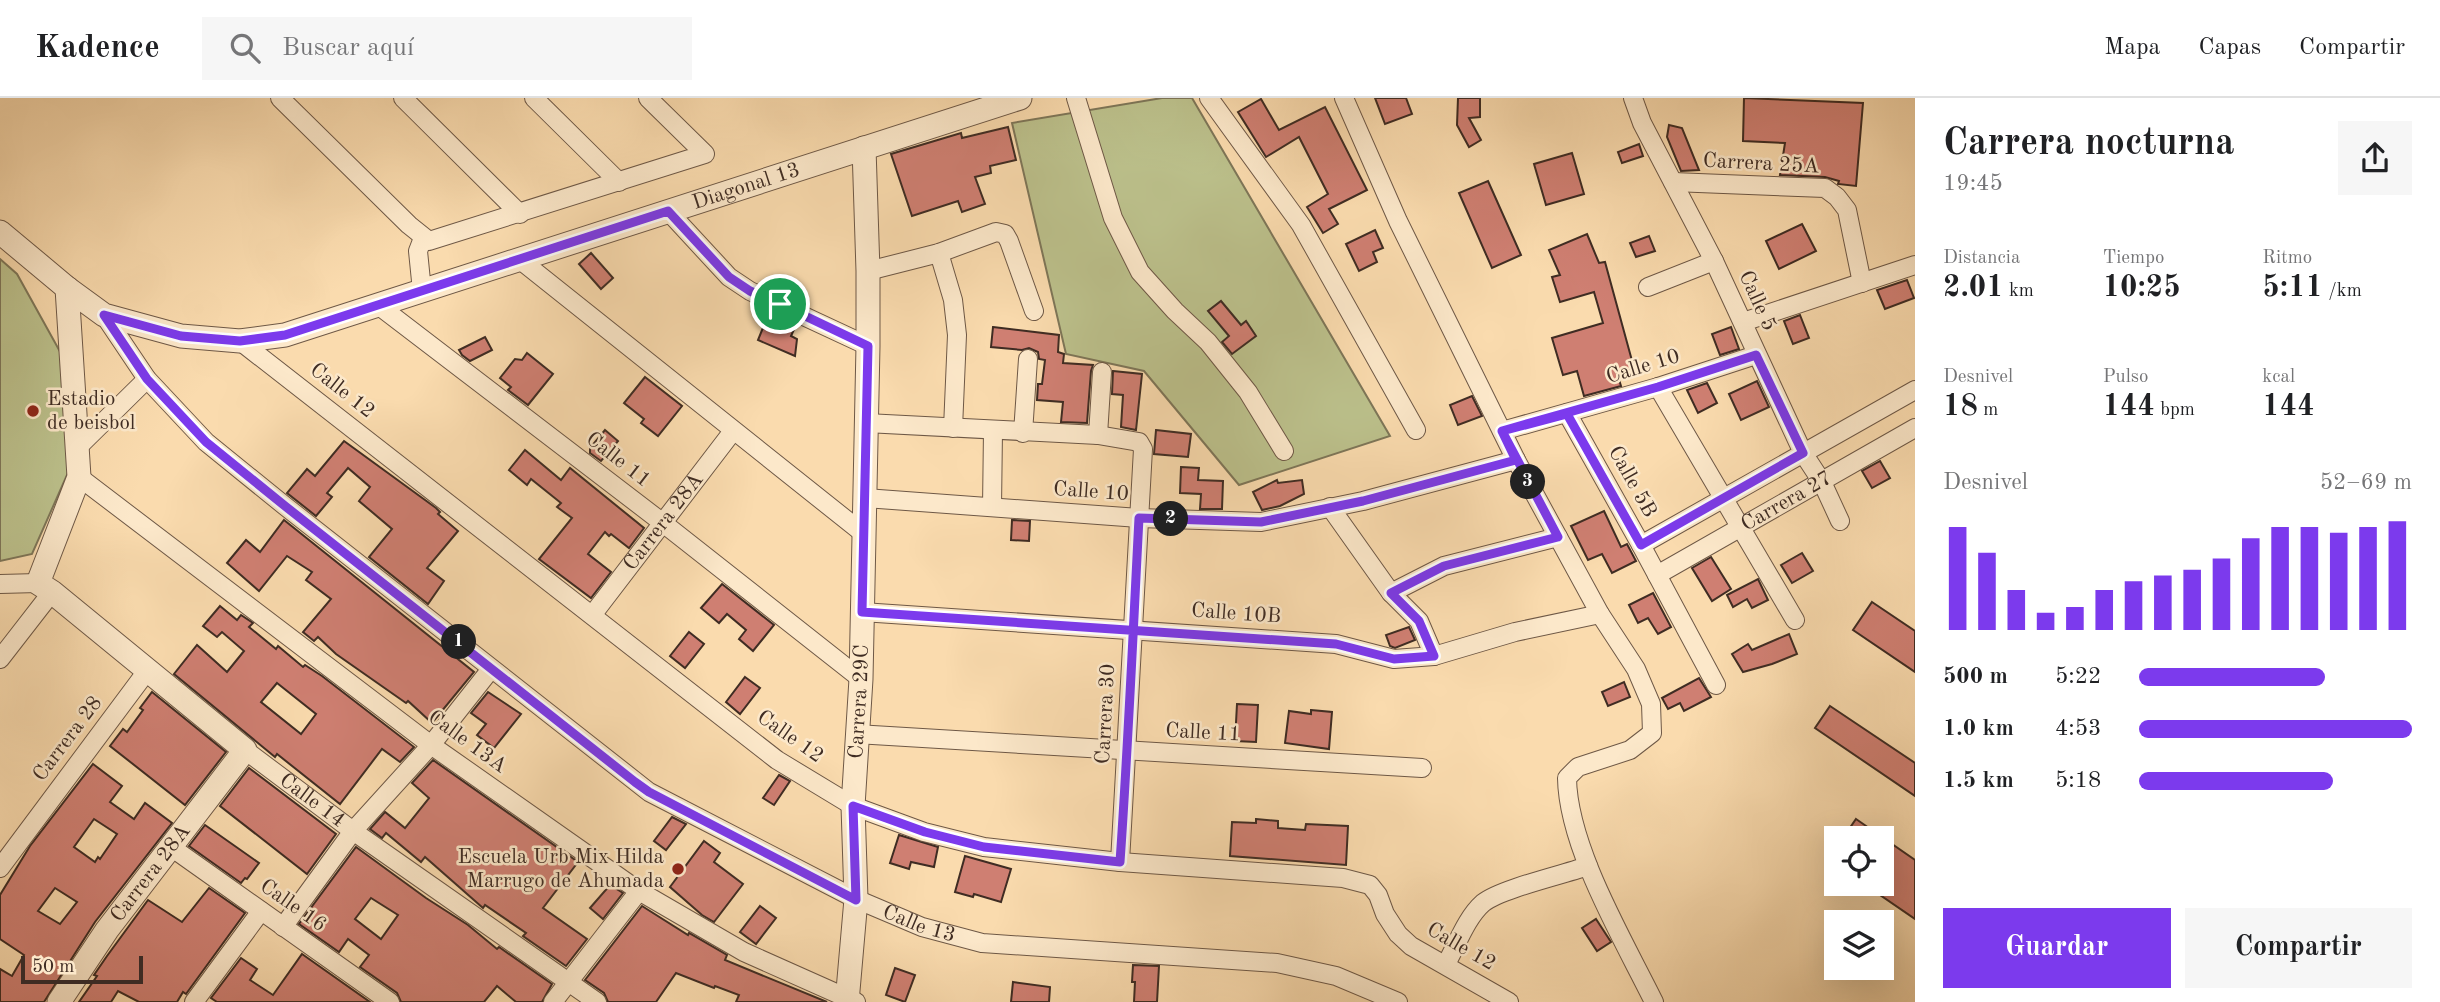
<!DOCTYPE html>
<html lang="es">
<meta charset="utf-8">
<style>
body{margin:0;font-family:"Old Standard TT",serif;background:#f6f6f6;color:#202124;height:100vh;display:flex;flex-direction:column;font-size:26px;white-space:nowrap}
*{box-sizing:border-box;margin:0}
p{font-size:23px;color:#757577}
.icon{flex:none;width:38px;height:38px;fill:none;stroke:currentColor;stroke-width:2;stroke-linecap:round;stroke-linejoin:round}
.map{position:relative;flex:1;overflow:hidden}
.side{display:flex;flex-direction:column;background:#fff;width:525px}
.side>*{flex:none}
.buttons{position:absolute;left:1824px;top:728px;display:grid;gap:14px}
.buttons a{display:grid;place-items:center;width:70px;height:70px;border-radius:0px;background:#fff;box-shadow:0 7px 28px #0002;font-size:35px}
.scale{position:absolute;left:21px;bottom:18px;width:122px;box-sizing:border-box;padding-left:7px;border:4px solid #3f2c23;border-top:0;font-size:19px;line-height:24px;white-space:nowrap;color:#3f2c23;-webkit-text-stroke:5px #fce8ca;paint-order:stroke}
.pin{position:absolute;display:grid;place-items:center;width:60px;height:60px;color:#fff;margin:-30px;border:4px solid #fff;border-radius:50%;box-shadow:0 2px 7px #0007}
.km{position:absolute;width:35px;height:35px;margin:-18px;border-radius:50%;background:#222;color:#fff;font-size:19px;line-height:35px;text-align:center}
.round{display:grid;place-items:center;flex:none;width:74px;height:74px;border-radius:0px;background:#f6f6f6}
.headline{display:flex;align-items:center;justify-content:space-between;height:119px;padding:0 28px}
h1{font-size:38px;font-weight:700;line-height:52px}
.figures{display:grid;grid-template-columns:repeat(3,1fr);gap:10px;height:119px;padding:7px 28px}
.figures div{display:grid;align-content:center}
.figures b{font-size:30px;font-weight:700}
.figures small{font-size:19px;font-weight:400}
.figures p{font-size:19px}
.chart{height:196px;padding:14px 28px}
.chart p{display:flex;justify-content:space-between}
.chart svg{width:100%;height:126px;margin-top:7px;stroke:#7c3aed;stroke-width:6}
.primary-button{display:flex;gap:14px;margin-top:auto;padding:14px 28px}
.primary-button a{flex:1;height:80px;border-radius:0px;background:#7c3aed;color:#fff;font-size:28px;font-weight:700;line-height:80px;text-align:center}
.primary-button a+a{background:#f6f6f6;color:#202124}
ul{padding:0 28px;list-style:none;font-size:23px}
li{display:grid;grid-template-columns:112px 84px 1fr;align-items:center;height:52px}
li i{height:18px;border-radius:9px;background:#7c3aed}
header{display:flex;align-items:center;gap:42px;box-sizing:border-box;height:98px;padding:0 35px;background:#fff;border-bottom:2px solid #e0e0e0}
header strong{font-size:33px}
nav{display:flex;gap:38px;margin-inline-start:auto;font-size:24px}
.search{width:490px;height:63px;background:#f6f6f6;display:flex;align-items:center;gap:18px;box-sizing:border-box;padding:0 24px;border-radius:0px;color:#757577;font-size:26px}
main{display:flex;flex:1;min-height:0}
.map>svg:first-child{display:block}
.green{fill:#bcc18c;stroke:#7e7658;stroke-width:2}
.building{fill:#cf7f72;stroke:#3f2c23;stroke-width:2;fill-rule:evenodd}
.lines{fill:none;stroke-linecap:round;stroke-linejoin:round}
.minor-casing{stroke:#6e5846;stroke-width:20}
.tertiary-casing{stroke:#6e5846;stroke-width:25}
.minor{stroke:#fce8ca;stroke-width:18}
.tertiary{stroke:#fce8ca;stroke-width:23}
.route-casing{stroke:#fff;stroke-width:14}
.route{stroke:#7c3aed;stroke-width:9}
.poi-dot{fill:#8f2418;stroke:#fce8ca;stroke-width:2.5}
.labels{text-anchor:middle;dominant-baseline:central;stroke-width:5;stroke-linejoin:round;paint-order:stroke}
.street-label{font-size:21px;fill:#3f2c23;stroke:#fce8ca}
.poi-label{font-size:21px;fill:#3f2c23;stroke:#fce8ca;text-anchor:start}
</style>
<header>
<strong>Kadence</strong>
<div class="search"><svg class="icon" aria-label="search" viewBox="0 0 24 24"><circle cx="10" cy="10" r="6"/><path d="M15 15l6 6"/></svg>Buscar aquí</div>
<nav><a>Mapa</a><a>Capas</a><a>Compartir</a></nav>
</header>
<main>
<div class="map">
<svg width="1915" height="904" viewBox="0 0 1915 904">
<rect width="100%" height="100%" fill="#fadbae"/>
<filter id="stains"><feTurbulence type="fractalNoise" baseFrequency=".00286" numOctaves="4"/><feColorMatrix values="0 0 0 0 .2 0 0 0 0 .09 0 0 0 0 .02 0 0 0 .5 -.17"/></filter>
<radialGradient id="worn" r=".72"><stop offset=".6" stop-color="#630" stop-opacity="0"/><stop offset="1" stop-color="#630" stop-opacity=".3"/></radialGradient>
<g class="green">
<path d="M1162,0H1192L1390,338L1239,387L1144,273L1066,256L1012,25Z"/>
<path d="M0,161L17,176L63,259L71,368L32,456L0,463Z"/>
</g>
<g class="building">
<path d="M1375,0H1406L1412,16L1385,26Z"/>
<path d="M1458,0H1480V19L1469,20L1481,42L1469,49L1457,27Z"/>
<path d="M1744,0L1863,5L1856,88L1838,86L1839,83L1825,79L1780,77L1785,45L1743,43Z"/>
<path d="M1261,1L1279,32L1325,9L1367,92L1329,111L1338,126L1323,135L1307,109L1328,96L1299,39L1266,59L1238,14Z"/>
<path d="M1669,27L1682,30L1699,72L1681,73L1667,39Z"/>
<path d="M1008,29L1016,62L990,68L991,75L975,79L985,106L962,114L958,103L912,118L891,56L961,35L962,40Z"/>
<path d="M1639,46L1643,58L1622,65L1618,54Z"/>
<path d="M1572,55L1584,96L1546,107L1534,66Z"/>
<path d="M1488,83L1521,157L1492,170L1459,95Z"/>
<path d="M1802,126L1816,153L1779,171L1766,143Z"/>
<path d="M1375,132L1383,150L1373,154L1377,164L1359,173L1346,146Z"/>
<path d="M1587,136L1599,165L1605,164L1634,270L1617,275L1621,288L1584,298L1577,273L1563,277L1552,240L1603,225L1594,194L1560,204L1552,179L1560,177L1549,152Z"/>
<path d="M1649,138L1655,153L1636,159L1630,145Z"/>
<path d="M591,155L613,180L601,191L579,166Z"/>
<path d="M1907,182L1914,200L1885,211L1877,192Z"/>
<path d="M1221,203L1241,227L1246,223L1256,238L1232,256L1222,244L1229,238L1208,213Z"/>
<path d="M769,215L796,227L791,238L797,241L795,258L758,242Z"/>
<path d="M1800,217L1809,240L1793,246L1784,223Z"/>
<path d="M993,229L1059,237L1058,254L1064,256L1063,265L1093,267L1091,273L1087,325L1061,324L1063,304L1037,302L1038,286H1042L1045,262L1039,261L1038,254L1029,250L1022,252L991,249Z"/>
<path d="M1731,229L1739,251L1720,257L1712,236Z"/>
<path d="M485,239L492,252L470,263L462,257L459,252Z"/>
<path d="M527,255L553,276L528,307L508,292L511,289L500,280L515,261L522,262Z"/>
<path d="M1113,273L1142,276L1136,332L1121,329L1123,297L1112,296Z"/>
<path d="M645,279L682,308L658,338L641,325L644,321L624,305Z"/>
<path d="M1757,283L1769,309L1741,322L1729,296Z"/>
<path d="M1707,285L1717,305L1698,315L1687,292Z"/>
<path d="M1472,298L1482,318L1458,327L1450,307Z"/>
<path d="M605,332L618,343L601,363L590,355V350Z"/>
<path d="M1156,332L1191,336L1188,359L1154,356Z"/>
<path d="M344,343L436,410L440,414L438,416L458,433L427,470L444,483L428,506L369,459L392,431L359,403L370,389L348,370L327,395L332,399L316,418L287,395L307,371L315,378Z"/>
<path d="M525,352L561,382L570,370L644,430L629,450L611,436L609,438L605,434L588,456L611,474L591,500L539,461L572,420L557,409L561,405L531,381L527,387L509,372Z"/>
<path d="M1880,363L1890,380L1872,390L1862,373Z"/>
<path d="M1181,369L1199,370L1198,382L1223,383L1222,411H1200L1201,396L1180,395Z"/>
<path d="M1277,382L1278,385L1302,382L1304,396L1280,408L1262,412L1253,394Z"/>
<path d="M1604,413L1621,449L1627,446L1636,463L1612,475L1602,456L1588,462L1571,428Z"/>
<path d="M284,422L474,574L432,625L408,603L406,605L336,556L318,539L314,543L303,534L331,501L306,482L312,474L287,458L259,493L227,465L246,442L260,454Z"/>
<path d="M1012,422L1030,423L1029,443L1011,442Z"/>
<path d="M1802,455L1813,473L1792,485L1781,467Z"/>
<path d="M1711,459L1731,491L1712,503L1692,470Z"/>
<path d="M1758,481L1768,502L1752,510L1747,501L1733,509L1727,497Z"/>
<path d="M722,486L774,527L753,553L739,541L746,532L727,516L719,525L701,510Z"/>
<path d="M1653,495L1671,529L1658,536L1648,520L1638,525L1629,507Z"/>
<path d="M1872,504L1915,533V574L1853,532Z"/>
<path d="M220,508L237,522L241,517L253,525L249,529L276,551L278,548L303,569L305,567L322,578L414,649L400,664L382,651L340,706L277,656L275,659L174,576L197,547L227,574L244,553L222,534L217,539L203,528ZM277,585L316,616L301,636L261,604Z"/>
<path d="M1409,529L1415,542L1395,550L1390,548L1386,537Z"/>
<path d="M689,534L704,546L685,570L670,558Z"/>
<path d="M1789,536L1797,556L1772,566L1743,574L1732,556L1748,546L1752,552Z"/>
<path d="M745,579L760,590L740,616L726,604Z"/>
<path d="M1699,580L1711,599L1684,613L1680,605L1668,611L1662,600Z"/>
<path d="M1624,584L1630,599L1608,608L1602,594Z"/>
<path d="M152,594L226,654L185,707L110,648L123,631L127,634L143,612L140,610Z"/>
<path d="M488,594L521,616L494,650L477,637L486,626L471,615Z"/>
<path d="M1237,606L1258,607L1256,644L1235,643Z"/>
<path d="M1830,608L1915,665V698L1815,630Z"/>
<path d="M1311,612L1332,614L1329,651L1285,645L1289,613L1311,616Z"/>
<path d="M433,662L578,764L543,810L587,841L566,868L523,838L526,835L485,807L483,810L425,759L421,764L386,735L382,740L370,731L385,714L405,730L429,700L412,685Z"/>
<path d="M93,666L122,688L110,704L134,721L145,705L172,725L95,824L44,904H0V871L12,878L24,857L0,841V797L30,748ZM94,721L117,736L100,761L98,759L95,764L74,749ZM55,790L77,804L60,826L38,813Z"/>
<path d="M249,670L336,736L307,776L220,708Z"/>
<path d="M779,677L790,683L774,707L763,700Z"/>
<path d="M672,719L686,726L666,752L654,743Z"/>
<path d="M1256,721L1278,723V730L1305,732L1306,726L1348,728L1346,767L1230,758L1232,724L1256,725Z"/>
<path d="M1856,721L1915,762V821L1864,786H1881V740H1843Z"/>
<path d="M205,727L259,765L247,781L245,780L241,785L189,748Z"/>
<path d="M899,737L938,749L934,769L911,764L909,771L890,765Z"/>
<path d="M704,743L720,755L714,764L743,786L714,824L702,817L670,789Z"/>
<path d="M356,749L426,800L468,827L497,851L499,849L552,886L542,904H516L497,888L484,904H401L397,895L360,869L369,857L348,841L339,854L299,826ZM371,800L398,817L381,841L355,821Z"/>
<path d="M965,758L1011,771L1001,804L974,796L973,799L955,794Z"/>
<path d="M610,787L623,795L603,821L590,810Z"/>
<path d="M209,790L245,815L186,896L183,894L177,904H139L118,893L111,904H79L97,878L94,877L107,858L148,802L182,824Z"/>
<path d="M642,808L688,837L689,835L727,857L725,862L827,904H736L739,897L715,888L714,890L676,875L656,904H608L604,895L585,882Z"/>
<path d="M760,808L776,820L756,846L740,834Z"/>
<path d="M1596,821L1611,844L1597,853L1582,830Z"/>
<path d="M302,856L370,904H217L211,900L241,860L257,871L250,882L273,897Z"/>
<path d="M1133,867L1159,868L1157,904H1134L1135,884H1132Z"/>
<path d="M895,870L915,877L905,904L886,897Z"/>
<path d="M1013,884L1050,889L1049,904H1011Z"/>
</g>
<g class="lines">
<g class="minor-casing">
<g id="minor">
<path d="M280,0L409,127L429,143L705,56L648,0"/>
<path d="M403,0L520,116"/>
<path d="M534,0L619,84"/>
<path d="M1076,0L1113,120L1140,174L1175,213L1208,244L1248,294L1284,353"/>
<path d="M1209,0L1301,127L1416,332"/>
<path d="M1344,0L1398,123L1516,362L1600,516L1636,571L1651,606L1652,635L1630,652L1578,669L1567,680C1568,749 1623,841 1654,904"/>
<path d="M1633,0L1642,25L1714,163L1803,355L1822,384L1840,423"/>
<path d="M1673,84L1825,90L1837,99L1847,112L1862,185"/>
<path d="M668,113L729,179L750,193L868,248"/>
<path d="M939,155L953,202L957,237L953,330"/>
<path d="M519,161L864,436"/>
<path d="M868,173L939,155L996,134L1005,136L1009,143L1034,213"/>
<path d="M1648,189L1714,163"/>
<path d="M422,193L418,153L423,140"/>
<path d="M378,207L663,425L861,581"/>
<path id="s1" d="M104,217L147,281L206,344L285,408L649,694L856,801L922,829L982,845L1277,865L1336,878L1398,904"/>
<path d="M1743,224L1915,167"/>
<path d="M240,243L777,662L853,708L924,734L984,749L1120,764L1343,780L1370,787L1378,797L1385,816L1398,836L1411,848L1509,904"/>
<path d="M1658,289L1795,522"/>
<path d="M1567,315L1641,447L1716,587"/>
<path d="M866,325L1098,337L1139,344L1143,351L1120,764"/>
<path d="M1502,333L1658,289L1756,257"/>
<path d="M1023,335L1028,261"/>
<path d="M1098,337L1102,274"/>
<path d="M77,350L147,281"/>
<path d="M79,379L431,647L639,793L744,854L856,904"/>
<path d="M865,400L1139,420L1261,424L1363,403L1516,362"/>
<path d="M992,409L993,333"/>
<path d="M1330,409L1391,495L1419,523L1434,558"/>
<path d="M1641,447L1915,292"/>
<path id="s2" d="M1657,477L1915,330"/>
<path d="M0,486L38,485"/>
<path d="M1391,495L1444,468L1558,439"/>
<path d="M862,514L1336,546L1394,561L1434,558L1515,534L1600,516"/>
<path id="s3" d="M593,516L733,333"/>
<path d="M0,561L52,494"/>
<path d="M856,636L1422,670"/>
<path id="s4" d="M245,652L353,733L597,904"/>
<path d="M171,749L390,904"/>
<path d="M0,770L147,573"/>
<path d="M283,829L353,733L431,647L491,571"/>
<path d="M1446,866C1457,847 1466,820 1483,805C1500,791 1565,776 1588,768"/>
<path d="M194,904L261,813"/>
<path d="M553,904L639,793"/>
</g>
</g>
<g class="tertiary-casing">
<g id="tertiary">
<path id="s5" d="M0,134L67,190L104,217L181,238L240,243L285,237L1020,0"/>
<path id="s6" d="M59,904L107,832L245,652L52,494L38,485L79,379L67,190"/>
<path id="s7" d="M847,904L856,801L853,708L861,581L868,248V173L864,50"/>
</g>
</g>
<use href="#minor" class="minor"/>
<use href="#tertiary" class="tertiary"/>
</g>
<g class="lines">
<g class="route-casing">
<path id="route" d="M780,206L750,193L729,179L668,113L285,237L240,243L181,238L104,217L147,281L206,344L285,408L635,684L649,694L856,802L853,708L925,734L984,749L1120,764C1128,650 1133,535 1139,420L1261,424L1363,403L1516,362L1502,333L1658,289L1756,257L1803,355L1641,447L1567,316L1502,333L1558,439L1444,468L1391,495L1419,523L1434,558L1394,561L1336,546L862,514L868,248L780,206"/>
</g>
<use href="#route" class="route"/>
</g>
<g class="poi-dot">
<circle cx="33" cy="313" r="7"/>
<circle cx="678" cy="771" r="7"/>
</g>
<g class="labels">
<g class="street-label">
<text transform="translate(1761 66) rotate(3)">Carrera 25A</text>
<text stroke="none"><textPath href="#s5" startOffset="802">Diagonal 13</textPath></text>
<text transform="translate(1757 203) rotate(66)">Calle 5</text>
<text transform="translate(1643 269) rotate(-17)">Calle 10</text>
<text transform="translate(342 293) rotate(38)">Calle 12</text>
<text transform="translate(618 362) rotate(38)">Calle 11</text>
<text transform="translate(1632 384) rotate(61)">Calle 5B</text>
<text transform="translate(1091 394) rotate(4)">Calle 10</text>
<text stroke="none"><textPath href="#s2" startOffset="149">Carrera 27</textPath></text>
<text stroke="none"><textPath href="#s3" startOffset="116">Carrera 28A</textPath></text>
<text transform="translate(1236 516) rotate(4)">Calle 10B</text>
<text stroke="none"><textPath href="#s7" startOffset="301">Carrera 29C</textPath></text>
<text transform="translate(1106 616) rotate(-87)">Carrera 30</text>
<text transform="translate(1203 635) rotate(3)">Calle 11</text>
<text transform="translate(790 639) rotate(35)">Calle 12</text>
<text transform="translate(68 641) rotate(-53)">Carrera 28</text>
<text transform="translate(467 644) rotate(36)">Calle 13A</text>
<text stroke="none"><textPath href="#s4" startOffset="84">Calle 14</textPath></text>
<text stroke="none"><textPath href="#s6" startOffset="158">Carrera 28A</textPath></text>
<text transform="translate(293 808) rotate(35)">Calle 16</text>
<text stroke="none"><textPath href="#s1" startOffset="1029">Calle 13</textPath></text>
<text transform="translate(1461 849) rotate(30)">Calle 12</text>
</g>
<g class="poi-label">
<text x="47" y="301">Estadio<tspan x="47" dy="24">de beisbol</tspan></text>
<text x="664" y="759" text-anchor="end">Escuela Urb Mix Hilda<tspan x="664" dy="24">Marrugo de Ahumada</tspan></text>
</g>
</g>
<rect width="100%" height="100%" filter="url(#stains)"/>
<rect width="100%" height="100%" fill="url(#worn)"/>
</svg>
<div class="buttons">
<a><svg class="icon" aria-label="locate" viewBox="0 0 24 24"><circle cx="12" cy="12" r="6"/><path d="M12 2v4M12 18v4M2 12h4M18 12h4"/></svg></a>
<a><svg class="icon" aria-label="layers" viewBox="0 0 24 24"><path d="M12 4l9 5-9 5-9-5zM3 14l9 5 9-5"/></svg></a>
</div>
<div class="scale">50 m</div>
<div class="pin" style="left:780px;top:206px;background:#1e9e55"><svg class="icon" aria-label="arrive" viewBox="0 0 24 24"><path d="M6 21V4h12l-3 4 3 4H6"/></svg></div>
<b class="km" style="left:459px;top:544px">1</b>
<b class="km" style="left:1171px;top:421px">2</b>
<b class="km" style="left:1528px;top:384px">3</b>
</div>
<section class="side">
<div class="headline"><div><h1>Carrera nocturna</h1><p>19:45</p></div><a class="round"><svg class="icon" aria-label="share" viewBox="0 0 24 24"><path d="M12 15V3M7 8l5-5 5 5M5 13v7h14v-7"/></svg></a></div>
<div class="figures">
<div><p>Distancia</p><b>2.01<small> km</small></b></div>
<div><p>Tiempo</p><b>10:25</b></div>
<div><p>Ritmo</p><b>5:11<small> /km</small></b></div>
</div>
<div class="figures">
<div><p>Desnivel</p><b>18<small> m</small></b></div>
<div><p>Pulso</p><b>144<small> bpm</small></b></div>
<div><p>kcal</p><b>144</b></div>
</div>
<div class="chart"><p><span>Desnivel</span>52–69 m</p>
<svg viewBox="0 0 160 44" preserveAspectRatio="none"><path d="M5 44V8M15 44V17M25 44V30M35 44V38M45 44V36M55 44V30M65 44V27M75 44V25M85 44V23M95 44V19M105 44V12M115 44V8M125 44V8M135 44V10M145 44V8M155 44V6"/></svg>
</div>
<ul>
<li><b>500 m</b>5:22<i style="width:68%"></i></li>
<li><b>1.0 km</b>4:53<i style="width:100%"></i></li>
<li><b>1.5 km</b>5:18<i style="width:71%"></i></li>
</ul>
<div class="primary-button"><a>Guardar</a><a>Compartir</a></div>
</section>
</main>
